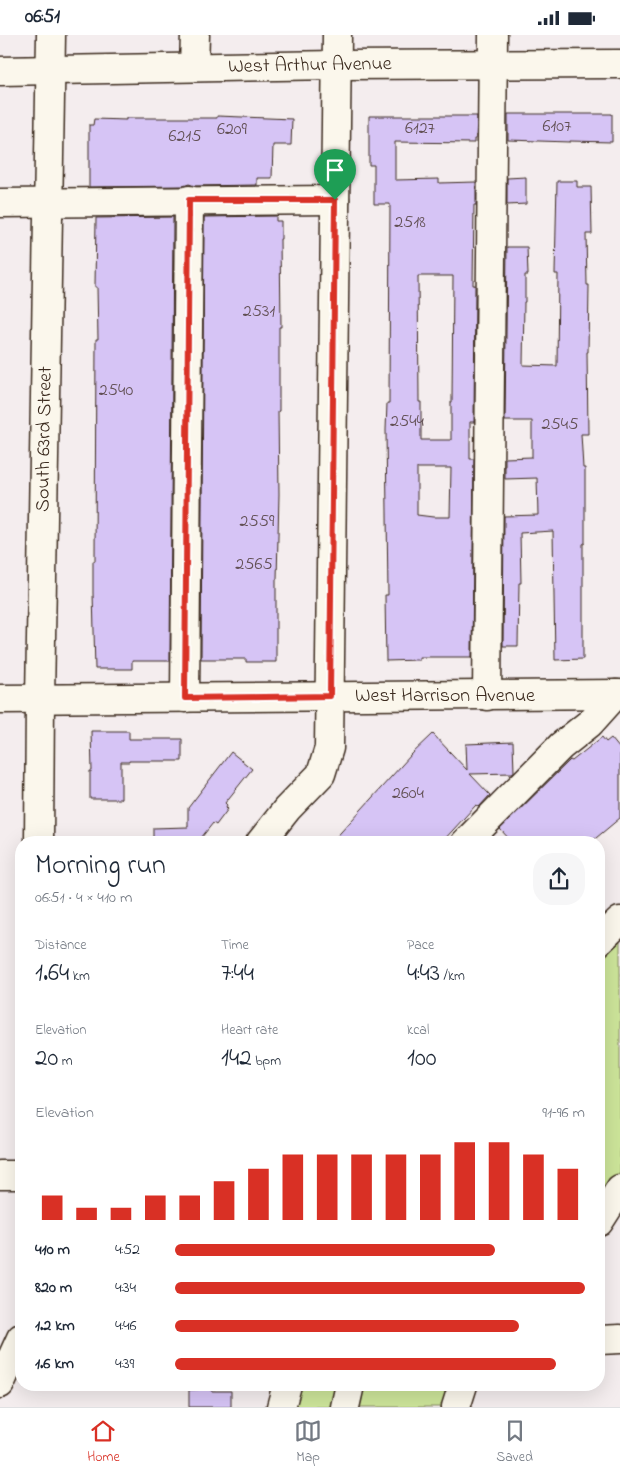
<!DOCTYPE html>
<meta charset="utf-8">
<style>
body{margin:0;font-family:"Indie Flower",sans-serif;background:#f6f6f7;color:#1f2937;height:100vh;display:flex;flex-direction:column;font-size:19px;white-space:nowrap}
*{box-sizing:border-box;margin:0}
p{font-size:16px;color:#747a83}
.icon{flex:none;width:28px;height:28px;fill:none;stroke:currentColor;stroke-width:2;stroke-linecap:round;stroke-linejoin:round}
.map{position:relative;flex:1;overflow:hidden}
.panel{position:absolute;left:15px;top:801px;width:590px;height:555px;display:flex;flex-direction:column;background:#fff;border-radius:20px;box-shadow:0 5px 20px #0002}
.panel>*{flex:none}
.pin{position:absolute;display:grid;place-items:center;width:42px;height:42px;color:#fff;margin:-51px -21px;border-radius:50% 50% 50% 0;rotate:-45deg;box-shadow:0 0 5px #0007}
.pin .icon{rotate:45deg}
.round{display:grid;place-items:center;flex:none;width:52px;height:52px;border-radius:20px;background:#f6f6f7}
.summary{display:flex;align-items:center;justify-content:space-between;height:85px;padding:0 20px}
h1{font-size:28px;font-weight:600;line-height:38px}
.metrics{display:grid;grid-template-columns:repeat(3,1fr);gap:8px;height:85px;padding:5px 20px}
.metrics div{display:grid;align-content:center}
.metrics b{font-size:25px;font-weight:600}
.metrics small{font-size:14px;font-weight:400}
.metrics p{font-size:14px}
.chart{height:140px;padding:10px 20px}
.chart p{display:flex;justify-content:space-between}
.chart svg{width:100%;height:90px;margin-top:5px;stroke:#d93025;stroke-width:6}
ul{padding:0 20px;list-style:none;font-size:16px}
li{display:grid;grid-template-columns:80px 60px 1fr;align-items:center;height:38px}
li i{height:12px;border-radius:6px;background:#d93025}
.status{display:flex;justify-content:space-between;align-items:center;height:35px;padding:0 25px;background:#fff;direction:ltr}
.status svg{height:14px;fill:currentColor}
.tabs{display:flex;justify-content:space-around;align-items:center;height:70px;border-top:1px solid #e0e1e3;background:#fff;font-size:14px;color:#747a83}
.tabs a{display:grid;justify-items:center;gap:2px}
.tabs .current{color:#d93025}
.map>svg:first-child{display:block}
.green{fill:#cce499;stroke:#84875c}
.building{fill:#d6c4f5;stroke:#3b2a1e;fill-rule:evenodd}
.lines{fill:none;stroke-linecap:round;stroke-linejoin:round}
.minor-casing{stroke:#3b2a1e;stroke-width:31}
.minor{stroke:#fbf7ec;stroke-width:28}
.route-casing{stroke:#fff;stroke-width:10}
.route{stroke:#d93025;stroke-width:6}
.labels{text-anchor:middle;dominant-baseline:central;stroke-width:4;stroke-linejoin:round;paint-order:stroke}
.number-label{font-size:18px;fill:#625054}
.street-label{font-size:20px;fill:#3b2a1e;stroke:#fbf7ec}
</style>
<div class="status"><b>06:51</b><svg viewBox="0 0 49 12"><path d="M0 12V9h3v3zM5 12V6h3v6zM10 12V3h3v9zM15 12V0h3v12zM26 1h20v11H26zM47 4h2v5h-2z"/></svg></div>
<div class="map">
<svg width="620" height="1372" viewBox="0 0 620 1372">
<rect width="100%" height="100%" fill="#f4edee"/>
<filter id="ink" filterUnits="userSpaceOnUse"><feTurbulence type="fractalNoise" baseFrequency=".02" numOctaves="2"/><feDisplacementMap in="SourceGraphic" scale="10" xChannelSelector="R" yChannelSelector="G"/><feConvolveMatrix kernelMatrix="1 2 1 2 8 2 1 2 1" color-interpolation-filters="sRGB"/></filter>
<g filter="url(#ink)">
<g class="green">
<path d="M620,907V1144L599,1177V928Z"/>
<path d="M299,1350H453L447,1372H293Z"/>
</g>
<g class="building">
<path d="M508,79H612V107L570,106V107L508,105Z"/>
<path d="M217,81L292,84L291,110H273L272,143H257V150L194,151L189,149L184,151L89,152V90H93L94,84L126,85V83H217Z"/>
<path d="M369,81H477L476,104H474V108L395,107V145L439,144V148L476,147V170H474L473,250H475L474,387H470V424H474L472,622H419V625L386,626L385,560H388L386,395L387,368H389L390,169H374V130H369ZM418,241H453L452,367H451V405H421V367H419ZM417,433H451L450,482H433L417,480Z"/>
<path d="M526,142V169L507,170V143Z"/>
<path d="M557,146H577V152H591L592,199H586L587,250H589L588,317H587L588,399H581L583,433H585V508L583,509V624L555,625L553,496L520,498L521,548H519L518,611H503L504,481L538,480L537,443L505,444V423L532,422V386H505L507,212H527L528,240H525V267H524L523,330L557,331L558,239H555Z"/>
<path d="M276,181V186H281V204H280L281,292H279V376H278L279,459L277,544H276V627H246V624H201L204,182Z"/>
<path d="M173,182L170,626H132V634H95L93,558V526H95L96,304H98L97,252H95L96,183Z"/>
<path d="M91,696H129V704H182V726H129V727H121V764H90V736H92Z"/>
<path d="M433,699L467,735L466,709L513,707L514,737L512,738L470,739L490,760L479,772L476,770L441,808H331L411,720Z"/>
<path d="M602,702L606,707L611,703L620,714V783L590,808H513L500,794L570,725L572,726Z"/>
<path d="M231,717L252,734L225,768L227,770L226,772L228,774L216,790L213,788L197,808H153V793L188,792V773Z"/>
<path d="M211,1354V1356H231V1372H189V1355Z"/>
</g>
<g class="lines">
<g class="minor-casing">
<g id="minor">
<path d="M194,32L195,0"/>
<path d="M0,36L336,30L620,29"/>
<path d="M0,168L335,165"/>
<path d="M487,661L493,0"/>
<path d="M185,663L189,165"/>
<path d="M0,664L620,659"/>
<path d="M39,808L40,664L51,0"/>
<path d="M260,808L287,774L321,739L329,713L337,0"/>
<path d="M465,808L561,711L590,688L616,659"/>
<path d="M599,906L620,886"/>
<path d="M0,1140H21"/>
<path d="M599,1187L620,1154"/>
<path d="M599,1305L620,1304"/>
<path d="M0,1349L21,1303"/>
<path d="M281,1372L287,1350"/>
<path d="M345,1372L350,1350"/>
<path d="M456,1372L463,1350"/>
</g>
</g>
<use href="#minor" class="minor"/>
</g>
</g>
<g class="lines" filter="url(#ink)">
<g class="route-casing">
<path id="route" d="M189,165H335L330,661L185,663Z"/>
</g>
<use href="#route" class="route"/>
</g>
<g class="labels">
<g class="number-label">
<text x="557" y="92">6107</text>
<text x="420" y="94">6127</text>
<text x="232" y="95">6209</text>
<text x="185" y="102">6215</text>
<text x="410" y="188">2518</text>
<text x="259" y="277">2531</text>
<text x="116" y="356">2540</text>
<text x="407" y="387">2544</text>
<text x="560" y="390">2545</text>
<text x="257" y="487">2559</text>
<text x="254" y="530">2565</text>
<text x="408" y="759">2604</text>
</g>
<g class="street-label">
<text transform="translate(310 31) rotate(-1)">West Arthur Avenue</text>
<text transform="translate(45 404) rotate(-89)">South 63rd Street</text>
<text x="445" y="661">West Harrison Avenue</text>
</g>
</g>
</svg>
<div class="pin" style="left:335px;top:165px;background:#1e9e55"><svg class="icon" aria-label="arrive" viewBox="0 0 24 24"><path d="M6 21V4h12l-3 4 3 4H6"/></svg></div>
<section class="panel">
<div class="summary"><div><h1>Morning run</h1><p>06:51 · 4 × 410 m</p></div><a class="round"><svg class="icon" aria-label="share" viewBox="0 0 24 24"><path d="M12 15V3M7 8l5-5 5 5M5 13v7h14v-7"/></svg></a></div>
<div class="metrics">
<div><p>Distance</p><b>1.64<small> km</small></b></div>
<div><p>Time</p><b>7:44</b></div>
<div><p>Pace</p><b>4:43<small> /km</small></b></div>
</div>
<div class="metrics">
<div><p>Elevation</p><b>20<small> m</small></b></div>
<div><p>Heart rate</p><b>142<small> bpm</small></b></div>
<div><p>kcal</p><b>100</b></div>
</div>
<div class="chart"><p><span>Elevation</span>91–96 m</p>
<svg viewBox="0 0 160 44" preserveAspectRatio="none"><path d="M5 44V32M15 44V38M25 44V38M35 44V32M45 44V32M55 44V25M65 44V19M75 44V12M85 44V12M95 44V12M105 44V12M115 44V12M125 44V6M135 44V6M145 44V12M155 44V19"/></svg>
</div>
<ul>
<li><b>410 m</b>4:52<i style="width:78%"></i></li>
<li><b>820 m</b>4:34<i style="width:100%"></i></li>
<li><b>1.2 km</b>4:46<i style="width:84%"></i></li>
<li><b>1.6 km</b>4:39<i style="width:93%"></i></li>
</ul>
</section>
</div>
<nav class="tabs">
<a class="current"><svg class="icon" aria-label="home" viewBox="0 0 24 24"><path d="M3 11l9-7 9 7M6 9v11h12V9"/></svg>Home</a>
<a><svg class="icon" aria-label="map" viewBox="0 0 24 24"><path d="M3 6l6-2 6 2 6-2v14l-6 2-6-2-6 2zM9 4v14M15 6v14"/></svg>Map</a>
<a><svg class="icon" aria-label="saved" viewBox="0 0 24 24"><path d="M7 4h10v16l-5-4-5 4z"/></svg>Saved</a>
</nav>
